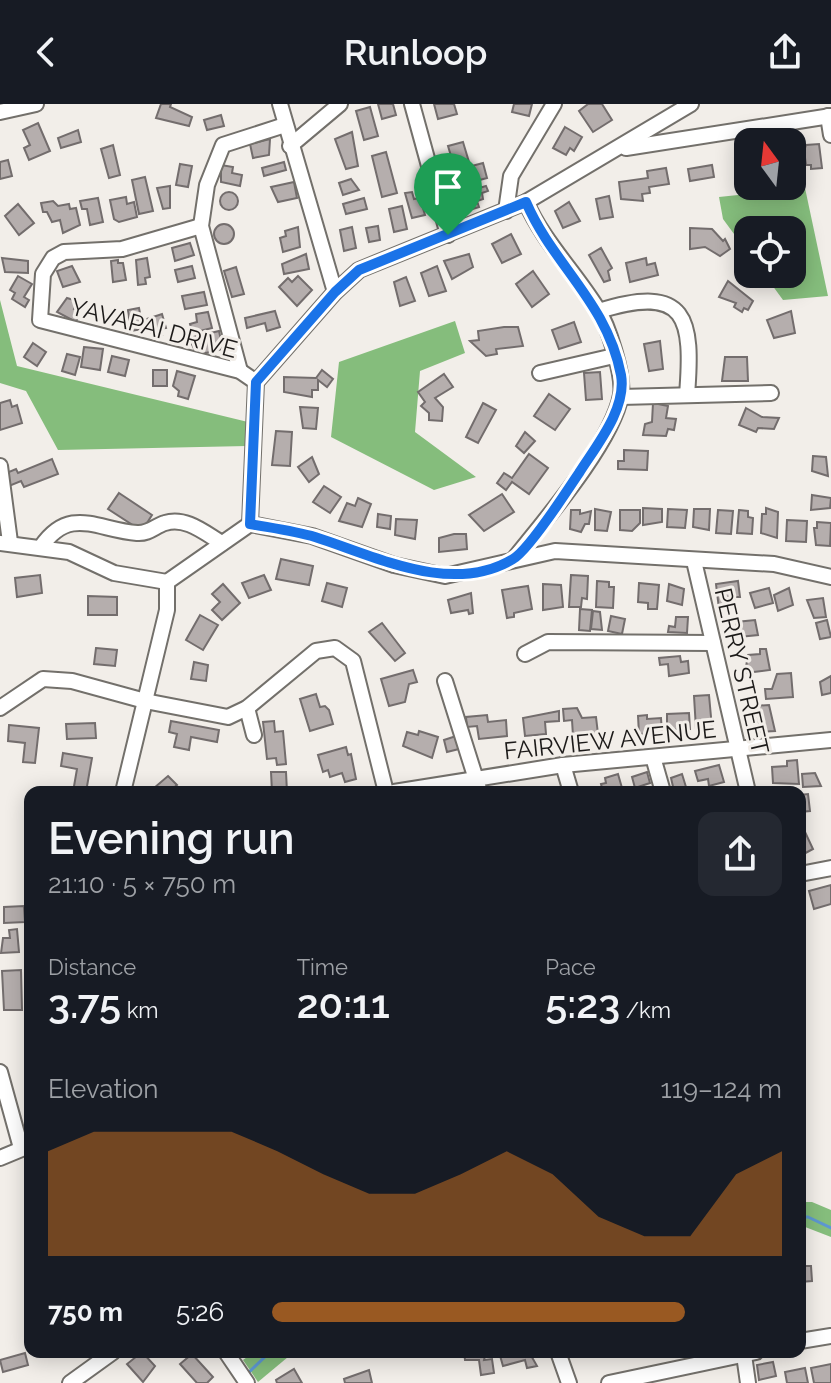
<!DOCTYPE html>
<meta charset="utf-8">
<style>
body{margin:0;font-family:Raleway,sans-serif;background:#242831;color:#f1f3f6;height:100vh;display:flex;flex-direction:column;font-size:30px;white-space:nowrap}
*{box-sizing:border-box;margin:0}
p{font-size:26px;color:#9ea1a6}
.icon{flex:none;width:44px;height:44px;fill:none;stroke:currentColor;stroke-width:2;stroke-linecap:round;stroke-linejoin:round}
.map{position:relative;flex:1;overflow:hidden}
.panel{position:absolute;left:24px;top:682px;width:782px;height:572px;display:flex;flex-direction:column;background:#171b24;border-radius:16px;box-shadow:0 4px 20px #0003}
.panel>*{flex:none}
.needle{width:52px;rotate:345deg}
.controls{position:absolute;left:734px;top:24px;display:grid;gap:16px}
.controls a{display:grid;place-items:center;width:72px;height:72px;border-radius:16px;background:#171b24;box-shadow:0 4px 20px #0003;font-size:40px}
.pin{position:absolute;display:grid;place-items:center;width:68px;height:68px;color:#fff;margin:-82px -34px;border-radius:50% 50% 50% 0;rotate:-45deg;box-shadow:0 0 8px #0007}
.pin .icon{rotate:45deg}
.round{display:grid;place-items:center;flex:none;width:84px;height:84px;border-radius:16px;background:#242831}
.head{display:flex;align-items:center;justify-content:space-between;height:136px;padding:0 24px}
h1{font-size:44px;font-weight:600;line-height:60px}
.stats{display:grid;grid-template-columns:repeat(3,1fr);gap:12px;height:136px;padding:8px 24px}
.stats div{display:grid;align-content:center}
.stats b{font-size:40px;font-weight:600}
.stats small{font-size:22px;font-weight:400}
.stats p{font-size:22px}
.chart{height:224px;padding:16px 24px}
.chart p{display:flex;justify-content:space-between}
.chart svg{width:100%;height:144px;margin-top:8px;fill:#995922;opacity:.7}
ul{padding:0 24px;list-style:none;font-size:26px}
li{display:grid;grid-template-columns:128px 96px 1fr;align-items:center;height:60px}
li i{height:20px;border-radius:10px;background:#995922}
header{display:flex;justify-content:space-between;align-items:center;height:104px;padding:0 24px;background:#171b24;font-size:36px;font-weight:600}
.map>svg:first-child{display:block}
.forest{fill:#85bd7c}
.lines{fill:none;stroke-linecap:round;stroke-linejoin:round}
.stream{stroke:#5d97d2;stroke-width:3}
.building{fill:#b5aead;stroke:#736d6d;stroke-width:2}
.minor-casing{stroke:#73706b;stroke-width:18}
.minor{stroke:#fff;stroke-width:14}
.route-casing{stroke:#fff;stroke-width:16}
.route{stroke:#1a73e8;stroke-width:10}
.labels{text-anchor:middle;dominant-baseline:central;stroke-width:6;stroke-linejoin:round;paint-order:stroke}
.street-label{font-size:24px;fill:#1c1a19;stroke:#f2eee9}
</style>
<header><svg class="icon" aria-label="back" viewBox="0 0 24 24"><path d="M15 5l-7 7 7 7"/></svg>Runloop<svg class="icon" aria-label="share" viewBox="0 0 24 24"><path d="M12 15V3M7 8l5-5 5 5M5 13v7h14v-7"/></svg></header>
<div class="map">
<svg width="831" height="1279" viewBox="0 0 831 1279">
<rect width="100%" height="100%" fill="#f2eee9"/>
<g class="forest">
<path d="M805,84L828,192L783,196L764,170H792V126H748V149L723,115L719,93Z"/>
<path d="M0,196L17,262L248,318L247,342L58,346L26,287L0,279Z"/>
<path d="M455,217L465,249L420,267L415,328L476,373L434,386L331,333L339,258Z"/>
<path d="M800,1098H812L831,1106V1133L800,1121Z"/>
<path d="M254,1248H294L258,1278L243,1256Z"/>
</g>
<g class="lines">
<g class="stream">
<path d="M800,1113H808L831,1124"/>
<path d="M246,1271L270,1248"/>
</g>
</g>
<g class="building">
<path d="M161,0H171L170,3L192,13L189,22L156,14Z"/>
<path d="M378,0H393L396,11L382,15Z"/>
<path d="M434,0H454L457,10L438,15Z"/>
<path d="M514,0H532L529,12L512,8Z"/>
<path d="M602,0L612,16L593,28L579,7L588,0Z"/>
<path d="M370,3L378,32L364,36L356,7Z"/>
<path d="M221,11L224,22L207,26L204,16Z"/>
<path d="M38,19L50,47L29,56L24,44L30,41L23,26Z"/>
<path d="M565,23L582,33L574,47L570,44L566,51L553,44Z"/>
<path d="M78,26L81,38L61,44L58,34Z"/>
<path d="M352,28L358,62L346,65L335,35Z"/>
<path d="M270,35L269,51L253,54L250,40Z"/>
<path d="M463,38L469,58L454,62L448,42Z"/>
<path d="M819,40L822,64L811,65V61H806L804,47L806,41Z"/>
<path d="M113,41L120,71L109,74L101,45Z"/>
<path d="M386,48L397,89L382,93L372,52Z"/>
<path d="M8,56L12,72L0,75V58Z"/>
<path d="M284,58L286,66L264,72L262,64Z"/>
<path d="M483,59L487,74L461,81L459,74L455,75L453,67Z"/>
<path d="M180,60L192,62L188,83L176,81Z"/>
<path d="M221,61L233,63L232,69L242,71L240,82L221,78Z"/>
<path d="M712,61L714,73L690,77L688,65Z"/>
<path d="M666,64L669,80L649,83L650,89L642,90L643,97L621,95L619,78L648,74L647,67Z"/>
<path d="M145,73L153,107L139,110L132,76Z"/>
<path d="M351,75L359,86L343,91L339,79Z"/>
<path d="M294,78L297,94L278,98L271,83Z"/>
<path d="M170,82V104L163,105L157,84Z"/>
<path d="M486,82L488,87L482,89L483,95L477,97L479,103L463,108L462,89Z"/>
<circle cx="229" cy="97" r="9"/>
<path d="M412,88L414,95L420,94L425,111L412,114L405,89Z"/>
<path d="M609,92L613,113L600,115L596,95Z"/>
<path d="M126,93L127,100L134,98L137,113L119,118L114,115L110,96Z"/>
<path d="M98,94L103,118L90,121L87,105H82L80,97Z"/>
<path d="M364,94L367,105L346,110L343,100Z"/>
<path d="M53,97L58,102L69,100L70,105L76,104L80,121L63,129L60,116L52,118L47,108H43L41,99Z"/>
<path d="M569,98L580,117L563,124L555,107Z"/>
<path d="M18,100L34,119L19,131L5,112Z"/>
<path d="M402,102L407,125L394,128L389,105Z"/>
<circle cx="224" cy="130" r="10"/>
<path d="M378,122L380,136L369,138L366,124Z"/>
<path d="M298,123L300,143L283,148L280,134L286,132L285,127Z"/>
<path d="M352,123L356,144L344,147L340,126Z"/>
<path d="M690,124L712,125L723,137L725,135L730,145L720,152L705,143L690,145Z"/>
<path d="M511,130L521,150L502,159L492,140Z"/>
<path d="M190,139L194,151L175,157L172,144Z"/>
<path d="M601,144L612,164L608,167L610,176L604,178L589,151Z"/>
<path d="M306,150L309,165L284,170L282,160Z"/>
<path d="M469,150L473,163L452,175L444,157Z"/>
<path d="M2,154L28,157V169L5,168Z"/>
<path d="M147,154L150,173L145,174L146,180L138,181L136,156Z"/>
<path d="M646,154L647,161L655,159L658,171L630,178L626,159Z"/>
<path d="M118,156V159H123L126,176L113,178L111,157Z"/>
<path d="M72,162L80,178L63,183L57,167Z"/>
<path d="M192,162L195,174L178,178L175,166Z"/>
<path d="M437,162L446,187L429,192L421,169Z"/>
<path d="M236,163L244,190L232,193L224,167Z"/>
<path d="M533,167L549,190L532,203L516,180Z"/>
<path d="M18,172L32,180L24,193L29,196L25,203L12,195L15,189L10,186Z"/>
<path d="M298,172L312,186L297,202L279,183L288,174L292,178Z"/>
<path d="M406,173L415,197L400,202L394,178Z"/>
<path d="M728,177L753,197L748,206L744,204L742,208L734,203L736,199L719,193Z"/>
<path d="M204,188L207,201L185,205L182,192Z"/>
<path d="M67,194L77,197L74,205L80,207L76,218L57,208Z"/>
<path d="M139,204L143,225L130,227L128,206Z"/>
<path d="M275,207L280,223L267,227L265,219L247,224L245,214Z"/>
<path d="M791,207L795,229L774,234L767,216Z"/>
<path d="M208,208L212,224L192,229L190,220L197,218L196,210Z"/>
<path d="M162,210L166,224L160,225L162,231L153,233L147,215Z"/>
<path d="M574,218L581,238L559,245L552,226Z"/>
<path d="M504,223H518L523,242L496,245L497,250L486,252L470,237L479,236L478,227Z"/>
<path d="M219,227L223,245L197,251L189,234Z"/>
<path d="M660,237L663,265L649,267L644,240Z"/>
<path d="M33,239L46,248L37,262L24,253Z"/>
<path d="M84,243L103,245L100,266L81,263Z"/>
<path d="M67,250L80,253L75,271L62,267Z"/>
<path d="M112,252L129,256L125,272L108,268Z"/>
<path d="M725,253H747L748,277H722Z"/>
<rect x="153" y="266" width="14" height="16"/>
<path d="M322,266L333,275L327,283L318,276V286H312V293L284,288V273L316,274Z"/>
<path d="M177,267L195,272L188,295L178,292L179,287L173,282Z"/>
<path d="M600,268L602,295L586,296L584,269Z"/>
<path d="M444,270L453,283L435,294L443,303L442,317L429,316V309L421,302L425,298L418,288Z"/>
<path d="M549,290L570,305L555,326L534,312Z"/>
<path d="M10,296L12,303L17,301L22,319L0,326V299Z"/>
<path d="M483,299L496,306L478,339L466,333Z"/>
<path d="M653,299L668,302L666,314L676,315L674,326L668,325L666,332L643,331L645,320L652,318Z"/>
<path d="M300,303L318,304L316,325L303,324Z"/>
<path d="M746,304L762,313L779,314L774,325L758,324L756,328L739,321Z"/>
<path d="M276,327L292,328L290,362L272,361Z"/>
<path d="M525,328L535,337L524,349L516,342Z"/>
<path d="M624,346L648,347L647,366L618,365V357H624Z"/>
<path d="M529,350L548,364L529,390L512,378L506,386L497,379L504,369L512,374Z"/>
<path d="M813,352L826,353L828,372L812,367Z"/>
<path d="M312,353L319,370L309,378L298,363Z"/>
<path d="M52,355L58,370L24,383L21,377L9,382L4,370L16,365L18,369Z"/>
<path d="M324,382L341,393L330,409L313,398Z"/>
<path d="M119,389L152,411L142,427L108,405Z"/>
<path d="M502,390L514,408L484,427L469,411Z"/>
<path d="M812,391L831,394L830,404L811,406Z"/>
<path d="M358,394L371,400L362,423L339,417L347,399L355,402Z"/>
<path d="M643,404L662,405V418L643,421Z"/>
<path d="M766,404L778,408L777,434L761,429L762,410H766Z"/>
<path d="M595,405L611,408L607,427L595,426Z"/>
<path d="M668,405L687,406L685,424L667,423Z"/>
<path d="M694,405H710L709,426L693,423Z"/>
<path d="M571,406H580V410L591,407L589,420H585L581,428L570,425Z"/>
<path d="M620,406H640V419L632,427L620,426Z"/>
<path d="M718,406L733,407L731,430L716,429Z"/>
<path d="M739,406L748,407V413L753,414L752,430L737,429Z"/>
<path d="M378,410L391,412L390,425L377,423Z"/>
<path d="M396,415L417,416L415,435L395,431Z"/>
<path d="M787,416L807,417L806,438L786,437Z"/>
<path d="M817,418L831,419L830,442L816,441L814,424H817Z"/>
<path d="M454,430H466L467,445L439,448V434Z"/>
<path d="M281,455L313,462L309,481L276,475Z"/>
<path d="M40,471L42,489L17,493L15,474Z"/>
<path d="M264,471L271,486L249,494L242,479Z"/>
<path d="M571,471L588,472L587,495L582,494L581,503H569Z"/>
<path d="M597,477L609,478V483H614L613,504L596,503Z"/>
<path d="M738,477L740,493H734L735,503L719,505L716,480Z"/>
<path d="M327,479L347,484L342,503L322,497Z"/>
<path d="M639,479L659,481L657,505H648V499L638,498Z"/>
<path d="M223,480L240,499L222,516L212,506L220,498L212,490Z"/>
<path d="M543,480L561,481L563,503L543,506Z"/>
<path d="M669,480L684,485L682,501L667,497Z"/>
<path d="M528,482L532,505L514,509V513L507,514L502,486Z"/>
<path d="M769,484L773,499L755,504L750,489Z"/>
<path d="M789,484L793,501L778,507L774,491Z"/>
<path d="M471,489L473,509L469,510L468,506L451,509L448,496Z"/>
<path d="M88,492L117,493V511H88Z"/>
<path d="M823,494L826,513L814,514L807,496Z"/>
<path d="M580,505L592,506L590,527L579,526Z"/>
<path d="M593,507L600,508L602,526L591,525Z"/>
<path d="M200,511L218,521L203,546L186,536Z"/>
<path d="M611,512L625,515L622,530L608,527Z"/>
<path d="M676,513H688L687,529L668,528L669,522L675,523Z"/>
<path d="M755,516L758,531L739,533L736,518Z"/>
<path d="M827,516L831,533L820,535L816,519Z"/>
<path d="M382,519L405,549L395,557L369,528Z"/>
<path d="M96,544L117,546L115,562L94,560Z"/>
<path d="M760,545H766L770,566L745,569L748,551L760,550Z"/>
<path d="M680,552L681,558L688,557L689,569L669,572L668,560L660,561L659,554Z"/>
<path d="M194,558L208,561L206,577L191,575Z"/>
<path d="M413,566L417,578L409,580L405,598L389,602L381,575Z"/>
<path d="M791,569L793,593L766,595L765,585H772L777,570Z"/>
<path d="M831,572V589L822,591L820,578Z"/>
<path d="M316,590L320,603L325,602L329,606L333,620L310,627L300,595Z"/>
<path d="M709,591L712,624L696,625L694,592Z"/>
<path d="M769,601L775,627L759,628V618H753V602Z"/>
<path d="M577,604L582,614L596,613L598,630L573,632L572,616L564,617L563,605Z"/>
<path d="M559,607V617L545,618L546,630L525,632L523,614Z"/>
<path d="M689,609L690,625L667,626V610Z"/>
<path d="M487,611L488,618L506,616L507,632L479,635L477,622L467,623L466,613Z"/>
<path d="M647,611V615L661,614L662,629L639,630L638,612Z"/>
<path d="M171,617L219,626L217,638L191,633L189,646L174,643L177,630L169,628Z"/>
<path d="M274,617L275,628L283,627L286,660L277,661L276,654L267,655L263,618Z"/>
<path d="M95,619L96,634L67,635L66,620Z"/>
<path d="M9,621L39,624L35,659L23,658L25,639L8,637Z"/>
<path d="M419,627L438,633L432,654L403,642L407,628L418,631Z"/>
<path d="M456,632L459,645L447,648L444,636Z"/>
<path d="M346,643L348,651L351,650L356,675L345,678L342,669L330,673L328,666L323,668L318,651Z"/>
<path d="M63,649L92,654L86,688H73L77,665L61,662Z"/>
<path d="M797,656L799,680L773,679L772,663L787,662V657Z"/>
<path d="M719,661L724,678L709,682L708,675L698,677L695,667Z"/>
<path d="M271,668H286L287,688H272Z"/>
<path d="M647,668L650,679L635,684L632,673Z"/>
<path d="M815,669L821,682L803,683L802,670Z"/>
<path d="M618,670L622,684L603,688L601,680L606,679L605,674Z"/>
<path d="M682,670L686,683L674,687L671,674Z"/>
<path d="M168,672L177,681L169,688H158L154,684Z"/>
<path d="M808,690L810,707L800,708V691Z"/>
<path d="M805,728L813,745L800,752V731Z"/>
<path d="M831,781V800L814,805L809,787Z"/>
<path d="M24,802L25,818L4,819V803Z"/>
<path d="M17,825L19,848L1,849L3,834H10L9,826Z"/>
<path d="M21,866L22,906H4L2,867Z"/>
<path d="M800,1162H811L812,1177L800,1178Z"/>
<path d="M142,1248L155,1262L143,1278L127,1260Z"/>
<path d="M464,1248H486L484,1256L492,1255L494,1269L481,1271L479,1256H465Z"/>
<path d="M499,1248H529L537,1262L527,1264L525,1256L503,1262Z"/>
<path d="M25,1249L28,1261L3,1268L0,1256Z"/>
<path d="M192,1250L213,1273L207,1279H197L180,1260Z"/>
<path d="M773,1258L776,1272L759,1276L757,1261Z"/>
<path d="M831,1260V1279H814L811,1264Z"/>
<path d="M805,1264L808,1279H787L785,1268Z"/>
<path d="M294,1265L302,1279H277L276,1276Z"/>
<path d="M369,1266L372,1279H345L344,1275Z"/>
</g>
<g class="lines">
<g class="minor-casing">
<g id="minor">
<path d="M280,0L335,188"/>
<path d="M412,0L448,131"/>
<path d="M0,8L36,0"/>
<path d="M828,12L831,31"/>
<path d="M290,42L340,0"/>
<path d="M626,44L831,12"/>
<path d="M506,107L511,72L554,0"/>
<path d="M201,122L122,145L64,148L53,154L43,170L40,216L240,267L256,278"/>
<path d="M599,207C688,179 693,215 687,291"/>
<path d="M240,267L201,122L207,81L223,41L285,21"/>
<path d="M540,269L614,252"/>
<path d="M621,293L771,289"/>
<path d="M0,362L10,438"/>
<path d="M250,420L256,278L335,188L359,166L526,98L691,0"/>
<path d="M0,439L69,448L114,469L167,478L250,420L312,432L394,461L445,472L555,447L774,460L831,473"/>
<path d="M41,443C70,401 97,426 137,429C149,430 155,422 165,419C186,412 206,430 222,439"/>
<path d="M514,455C545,416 612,339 621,291C624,271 608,221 597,204C574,167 543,137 526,98"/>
<path d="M694,457L748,688"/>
<path d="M525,550L548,538L713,539"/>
<path d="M445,577L480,688"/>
<path d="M0,604L43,575L72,577L145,597L228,613L247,604L316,547L335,544L353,557L386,688"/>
<path d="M247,604L254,631"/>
<path d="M653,653L663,688"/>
<path d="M563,661L571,688"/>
<path d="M123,688L167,506V478"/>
<path d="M394,688L563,661L831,636"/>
<path d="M800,770L831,764"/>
<path d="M0,968L21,1044"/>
<path d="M0,1054L29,1042"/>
<path d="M800,1237L831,1232"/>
<path d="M226,1248L247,1279"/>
<path d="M558,1248L569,1279"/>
<path d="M744,1251L748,1279"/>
<path d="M70,1279L113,1248"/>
<path d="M609,1279L756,1248"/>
</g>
</g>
<use href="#minor" class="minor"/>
</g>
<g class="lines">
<g class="route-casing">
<path id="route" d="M526,98C553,161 607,198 621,271C627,305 596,342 579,369C567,387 529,446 513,455C452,492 375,452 315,433C295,427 272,424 250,420L256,278L335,188L359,166Z"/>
</g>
<use href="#route" class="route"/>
</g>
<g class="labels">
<g class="street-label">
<text transform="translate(154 224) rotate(15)">YAVAPAI DRIVE</text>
<text transform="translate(742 567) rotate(77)">PERRY STREET</text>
<text transform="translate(610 636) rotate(-6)">FAIRVIEW AVENUE</text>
</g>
</g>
</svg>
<div class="controls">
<a><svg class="needle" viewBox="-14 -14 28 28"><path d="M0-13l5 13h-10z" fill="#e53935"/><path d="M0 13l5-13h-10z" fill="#9ea1a6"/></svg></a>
<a><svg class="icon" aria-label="locate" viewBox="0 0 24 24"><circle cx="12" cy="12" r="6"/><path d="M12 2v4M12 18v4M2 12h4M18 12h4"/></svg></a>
</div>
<div class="pin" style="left:448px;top:131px;background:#1e9e55"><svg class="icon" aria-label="arrive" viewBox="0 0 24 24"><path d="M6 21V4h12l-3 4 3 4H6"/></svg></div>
<section class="panel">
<div class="head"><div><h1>Evening run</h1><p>21:10 · 5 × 750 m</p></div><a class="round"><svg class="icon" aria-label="share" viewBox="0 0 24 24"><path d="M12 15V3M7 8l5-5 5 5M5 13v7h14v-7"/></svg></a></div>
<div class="stats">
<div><p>Distance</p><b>3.75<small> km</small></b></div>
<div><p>Time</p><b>20:11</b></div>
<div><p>Pace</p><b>5:23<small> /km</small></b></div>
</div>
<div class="chart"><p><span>Elevation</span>119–124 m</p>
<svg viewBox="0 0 160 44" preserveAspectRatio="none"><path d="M0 44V12L10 6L20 6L30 6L40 6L50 12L60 19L70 25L80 25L90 19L100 12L110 19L120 32L130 38L140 38L150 19L160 12V44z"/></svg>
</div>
<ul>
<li><b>750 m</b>5:26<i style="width:81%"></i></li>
</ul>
</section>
</div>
